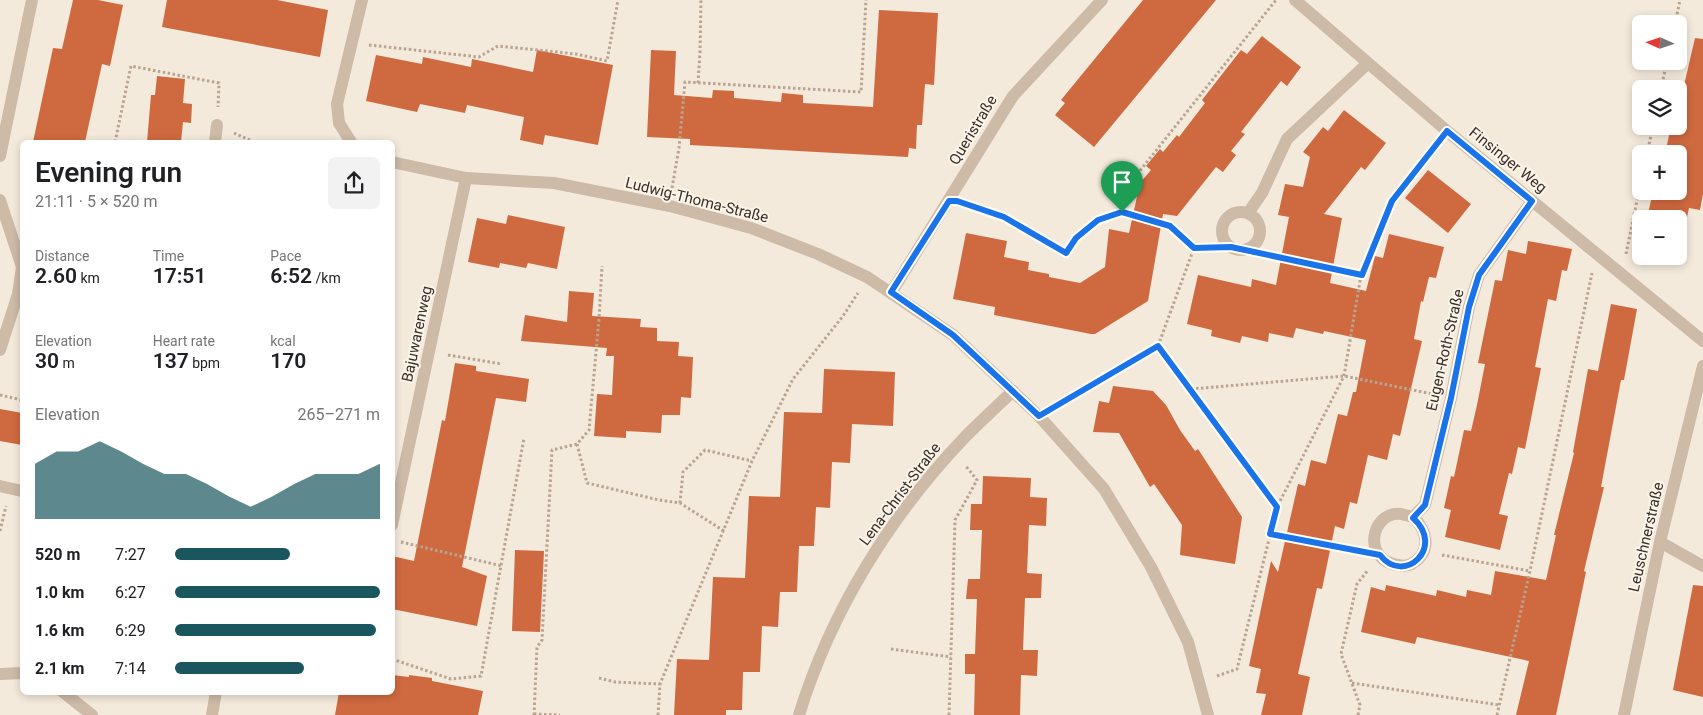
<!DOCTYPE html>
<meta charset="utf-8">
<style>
body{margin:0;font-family:Roboto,sans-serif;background:#f2f2f2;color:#202124;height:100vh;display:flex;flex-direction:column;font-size:19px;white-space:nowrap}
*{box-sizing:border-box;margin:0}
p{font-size:16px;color:#757577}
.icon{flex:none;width:28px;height:28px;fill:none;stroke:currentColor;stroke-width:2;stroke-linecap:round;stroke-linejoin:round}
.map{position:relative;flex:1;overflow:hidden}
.side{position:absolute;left:20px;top:140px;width:375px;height:555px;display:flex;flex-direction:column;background:#fff;border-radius:8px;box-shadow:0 2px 8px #0003}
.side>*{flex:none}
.needle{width:32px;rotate:273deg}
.buttons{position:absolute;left:1632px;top:15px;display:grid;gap:10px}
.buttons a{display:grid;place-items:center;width:55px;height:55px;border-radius:8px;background:#fff;box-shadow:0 2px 8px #0003;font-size:25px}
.pin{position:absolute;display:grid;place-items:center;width:42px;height:42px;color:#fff;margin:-51px -21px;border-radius:50% 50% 50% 0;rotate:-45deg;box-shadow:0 0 5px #0007}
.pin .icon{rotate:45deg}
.round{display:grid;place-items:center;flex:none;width:52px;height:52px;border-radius:8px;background:#f2f2f2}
.overview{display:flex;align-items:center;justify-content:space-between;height:85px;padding:0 15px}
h1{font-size:28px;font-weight:600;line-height:38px}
.figures{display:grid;grid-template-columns:repeat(3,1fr);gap:8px;height:85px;padding:5px 15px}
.figures div{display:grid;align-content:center}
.figures b{font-size:21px;font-weight:600}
.figures small{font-size:14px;font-weight:400}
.figures p{font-size:14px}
.chart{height:140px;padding:10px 15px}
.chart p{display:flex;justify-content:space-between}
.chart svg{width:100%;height:90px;margin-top:5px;fill:#1a565e;opacity:.7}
ul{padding:0 15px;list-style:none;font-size:16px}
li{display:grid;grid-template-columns:80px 60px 1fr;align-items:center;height:38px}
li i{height:12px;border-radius:6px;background:#1a565e}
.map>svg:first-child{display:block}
.building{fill:#cf693f}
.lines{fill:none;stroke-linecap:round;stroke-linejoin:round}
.path{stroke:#b9a491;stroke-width:3;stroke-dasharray:2.5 2.5;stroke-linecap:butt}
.minor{stroke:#cdbaa7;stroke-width:12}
.route-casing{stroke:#fff;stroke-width:10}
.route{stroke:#1a73e8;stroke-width:6}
.labels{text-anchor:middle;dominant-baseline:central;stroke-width:4;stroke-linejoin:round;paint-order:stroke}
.street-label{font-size:15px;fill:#392e28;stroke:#fbf4e9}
</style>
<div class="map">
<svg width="1703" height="715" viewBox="0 0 1703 715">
<rect width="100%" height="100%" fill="#f4eadc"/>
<g class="building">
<path d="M73,0H98L123,5L110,66L102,64L85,142H33L53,48L62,49Z"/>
<path d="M167,0H277L328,10L320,57L162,27Z"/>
<path d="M1143,0H1216L1094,147L1055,115L1065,103L1061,100Z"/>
<path d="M879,10L938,13L934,85L925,84L922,125H917L916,149L909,148L908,157L690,145V139L647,137L651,50L676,51L674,95L712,98L713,90L734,91V98L781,102L782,93L803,95V103L873,107Z"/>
<path d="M1262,36L1301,67L1287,86L1281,81L1241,132L1245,134L1231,151L1236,155L1223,172L1216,167L1177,216L1163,214L1148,301L1095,334H1091L994,315L995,307L953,299L966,233L1007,241L1004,257L1029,262L1028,270L1049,274V277L1080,283L1105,267L1109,229L1129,233L1140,183L1151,170L1146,166L1160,149L1163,152L1177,135L1179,137L1205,103L1202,100L1241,50L1247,54Z"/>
<path d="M1695,38L1703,39V194L1700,210L1689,208L1679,254V219H1647L1653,191H1679V154H1665L1671,126H1679V107Z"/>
<path d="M537,50L613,65L598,145L545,135L543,145L520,140L524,117L467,105L465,113L420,104L417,112L366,101L376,55L422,64L423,57L471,67L472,59L533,72Z"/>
<path d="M157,76L185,79L183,103L192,104L191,123L183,122L181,142H147L151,95H155Z"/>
<path d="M1344,110L1386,143L1365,170L1361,167L1324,214L1342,218L1330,283L1366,291L1375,256L1383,258L1389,234L1444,247L1436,278L1429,277L1423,302L1421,301L1414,339L1422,341L1400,436L1393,434L1387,460L1368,455L1357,504L1350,502L1344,529L1335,526L1322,589L1317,588L1298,674L1310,677L1302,715H1261L1266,694L1256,693L1261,669L1249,666L1271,561L1278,572L1298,484L1305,486L1311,460L1326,464L1338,414L1347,416L1353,392H1356L1366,340L1324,331L1323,334L1296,328L1293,338L1269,333L1268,342L1242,336L1240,343L1211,336L1212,330L1187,324L1198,275L1251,287L1252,279L1276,285L1289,217L1278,215L1285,184L1303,187L1310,157L1303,152L1323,127L1328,131Z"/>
<path d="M1428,170L1471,204L1448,233L1405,198Z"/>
<path d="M508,215L565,227L557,269L528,263L526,268L500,263L499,268L468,262L477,218L506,224Z"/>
<path d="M1528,241L1572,249L1567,271L1562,270L1556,301L1548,299L1535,367L1541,368L1525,449L1518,447L1512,474L1509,473L1499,514L1508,516L1500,550L1445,537L1451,510L1444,508L1451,476L1454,477L1464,430L1471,431L1477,405L1485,364L1478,363L1495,280L1502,281L1508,250L1526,254Z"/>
<path d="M1656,256H1678L1677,261Z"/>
<path d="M569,291L594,293L592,316L641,319L640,327L657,328V341L679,342L678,356L693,357L691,398L681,397L680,415H662L661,433L626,431V438L594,436L597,394L612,395L614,356H606L607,348L521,341L525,315L567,322Z"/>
<path d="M1611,304L1637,309L1624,380H1621L1601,487H1604L1584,571L1586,572L1556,715H1516L1529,661L1417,637L1415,644L1361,632L1371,587L1385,591L1386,585L1436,596L1437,590L1466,597L1467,590L1491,595L1495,571L1546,580L1556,535H1554L1574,453L1573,452L1588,369L1598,371Z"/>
<path d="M455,363L476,366V371L529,379L526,402L496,398L462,567L487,576L477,626L392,609V556L414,561L442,420L445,421Z"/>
<path d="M824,369L895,372L893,426L852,424L850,463L832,462L830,508L816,507L814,546H799L797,592H780L778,627L762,626L760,672H743L742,710H726V715H674L677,659L709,660L713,577L745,578L749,496L780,497L784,412L822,413Z"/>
<path d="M1113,386L1153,391L1166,405L1180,430L1195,451L1198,449L1242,517L1235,564L1180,555L1182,525L1154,484L1150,487L1119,433L1093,432L1099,401L1109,403Z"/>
<path d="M0,409L22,413V445L0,441Z"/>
<path d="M983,476L1031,478L1030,497L1047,498L1046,526L1029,525L1027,573L1042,574L1041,598H1025L1023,650H1038L1037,676L1021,675L1020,715H974L975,674H965V654H975L977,599H966L968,579H980L982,530H970L971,504H982Z"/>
<path d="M515,550L544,551L540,632L512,631Z"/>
<path d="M1693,585L1703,586V697L1673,690Z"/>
<path d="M392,675L409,677V675L432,678V681L483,691L478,715H335L339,692H392Z"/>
</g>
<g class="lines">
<g class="path">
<path d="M1675,24L1680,0"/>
<path d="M369,45L479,57L498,46L576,54L607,61L618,0"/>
<path d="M698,83L700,52L701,0"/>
<path d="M1661,89L1667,61"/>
<path d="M234,133L254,142"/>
<path d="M115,142L131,66L219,83L218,107"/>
<path d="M1647,154L1653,126"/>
<path d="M672,188L679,148L685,82L861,92L866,0"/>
<path d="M967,205L1004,217L1066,253L1077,238L1098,220L1122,213"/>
<path d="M1194,248L1231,247"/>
<path d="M1244,250L1361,275"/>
<path d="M1626,254L1641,181"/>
<path d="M1158,346L1194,248L1170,226L1122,213L1123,192L1276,0"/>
<path d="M448,355L502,364"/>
<path d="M1191,389L1344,376L1432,394"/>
<path d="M0,395L22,400"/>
<path d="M1056,406L1158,346L1277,507"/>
<path d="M577,444L587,483L659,500L680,503L724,531"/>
<path d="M680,503L683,472L705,450L752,461"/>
<path d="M0,531L6,506"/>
<path d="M1270,534L1357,551"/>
<path d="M401,542L502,566"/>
<path d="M1442,555L1530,571"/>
<path d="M891,649L951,657"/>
<path d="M392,659L451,679L481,676L524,438"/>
<path d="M1217,676L1237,669L1277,507L1344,376L1361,275L1392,201L1436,145"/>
<path d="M599,678L615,682L660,684"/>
<path d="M1352,683L1499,705"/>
<path d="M534,714L560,715"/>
<path d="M534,715L537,647L542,640L552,450L577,444L589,430L599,319L602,266"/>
<path d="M658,715L660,684L752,461L793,379L843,316L858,293"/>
<path d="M949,715L955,520L977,480L965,465"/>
<path d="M1358,715L1360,705L1341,654L1357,584L1368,570"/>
<path d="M1497,715L1530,571L1592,273"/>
</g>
<g class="minor">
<path d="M1295,0L1447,131L1703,341"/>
<path d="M215,142L217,125"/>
<path d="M351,142L339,123L337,104L362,0"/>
<path d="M0,156L32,0"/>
<path d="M392,162L466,178L554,183L670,206L751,228L818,254L867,277L891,293L953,335L1039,416L1104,489L1151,567L1188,642L1208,715"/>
<path d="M0,200L22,267L18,294L0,350"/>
<circle cx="1241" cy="231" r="19"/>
<path d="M1248,213L1262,193L1287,139L1367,64"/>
<path d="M891,293L1013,96L1102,0"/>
<path d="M0,486L22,491"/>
<path d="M1413,517C1427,530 1432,551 1413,563C1409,566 1403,566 1398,565C1362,561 1370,511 1401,514C1405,515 1409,516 1413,517L1425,505L1451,398L1469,307L1479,275L1532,201"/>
<path d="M392,525L466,178"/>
<path d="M1660,542L1703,566"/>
<path d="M0,674L22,673"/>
<path d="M63,692L92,715"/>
<path d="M212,715L216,692"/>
<path d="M799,715C831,611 891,514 966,436C981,421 997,406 1013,391"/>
<path d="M1624,715L1660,542L1703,366"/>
</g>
</g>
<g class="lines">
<g class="route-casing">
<path id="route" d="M1447,131L1532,201L1479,275L1469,307L1451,398L1425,505L1413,518C1446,547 1404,586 1380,555L1270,534L1277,507L1158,346L1039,416L953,335L891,292L949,201H957L1004,217L1066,253L1076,238L1098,220L1122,212L1170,226L1194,248L1231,247L1362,275L1392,201Z"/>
</g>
<use href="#route" class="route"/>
</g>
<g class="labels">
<g class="street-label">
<text transform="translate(973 130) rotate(-59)">Queristraße</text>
<text transform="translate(1508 160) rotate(39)">Finsinger Weg</text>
<text transform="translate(697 200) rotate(14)">Ludwig-Thoma-Straße</text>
<text transform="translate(417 334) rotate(-78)">Bajuwarenweg</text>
<text transform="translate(1445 350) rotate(-77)">Eugen-Roth-Straße</text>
<text transform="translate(900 494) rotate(-53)">Lena-Christ-Straße</text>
<text transform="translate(1646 537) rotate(-77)">Leuschnerstraße</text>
</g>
</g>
</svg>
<div class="buttons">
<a><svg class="needle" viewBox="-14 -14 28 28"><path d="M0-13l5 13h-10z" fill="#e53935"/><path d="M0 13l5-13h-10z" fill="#757577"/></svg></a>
<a><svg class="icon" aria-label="layers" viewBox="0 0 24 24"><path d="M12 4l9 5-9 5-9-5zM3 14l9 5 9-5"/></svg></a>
<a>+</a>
<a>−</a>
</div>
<div class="pin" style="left:1122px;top:212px;background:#1e9e55"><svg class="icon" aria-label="arrive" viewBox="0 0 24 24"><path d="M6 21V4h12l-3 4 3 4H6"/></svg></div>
<section class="side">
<div class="overview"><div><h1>Evening run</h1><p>21:11 · 5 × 520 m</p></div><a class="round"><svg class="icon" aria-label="share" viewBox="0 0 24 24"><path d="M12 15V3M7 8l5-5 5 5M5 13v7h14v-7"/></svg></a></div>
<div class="figures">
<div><p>Distance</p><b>2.60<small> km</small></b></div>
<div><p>Time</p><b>17:51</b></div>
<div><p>Pace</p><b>6:52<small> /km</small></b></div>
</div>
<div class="figures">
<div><p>Elevation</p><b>30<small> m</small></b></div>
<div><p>Heart rate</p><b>137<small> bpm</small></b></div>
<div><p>kcal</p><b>170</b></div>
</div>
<div class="chart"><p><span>Elevation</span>265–271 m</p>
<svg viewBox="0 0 160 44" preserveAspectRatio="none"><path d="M0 44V17L10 11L20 11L30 6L40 11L50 17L60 22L70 22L80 27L90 33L100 38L110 33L120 27L130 22L140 22L150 22L160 17V44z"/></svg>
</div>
<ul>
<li><b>520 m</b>7:27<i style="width:56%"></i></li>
<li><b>1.0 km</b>6:27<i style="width:100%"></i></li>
<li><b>1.6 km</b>6:29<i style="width:98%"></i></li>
<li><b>2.1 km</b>7:14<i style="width:63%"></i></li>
</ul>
</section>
</div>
